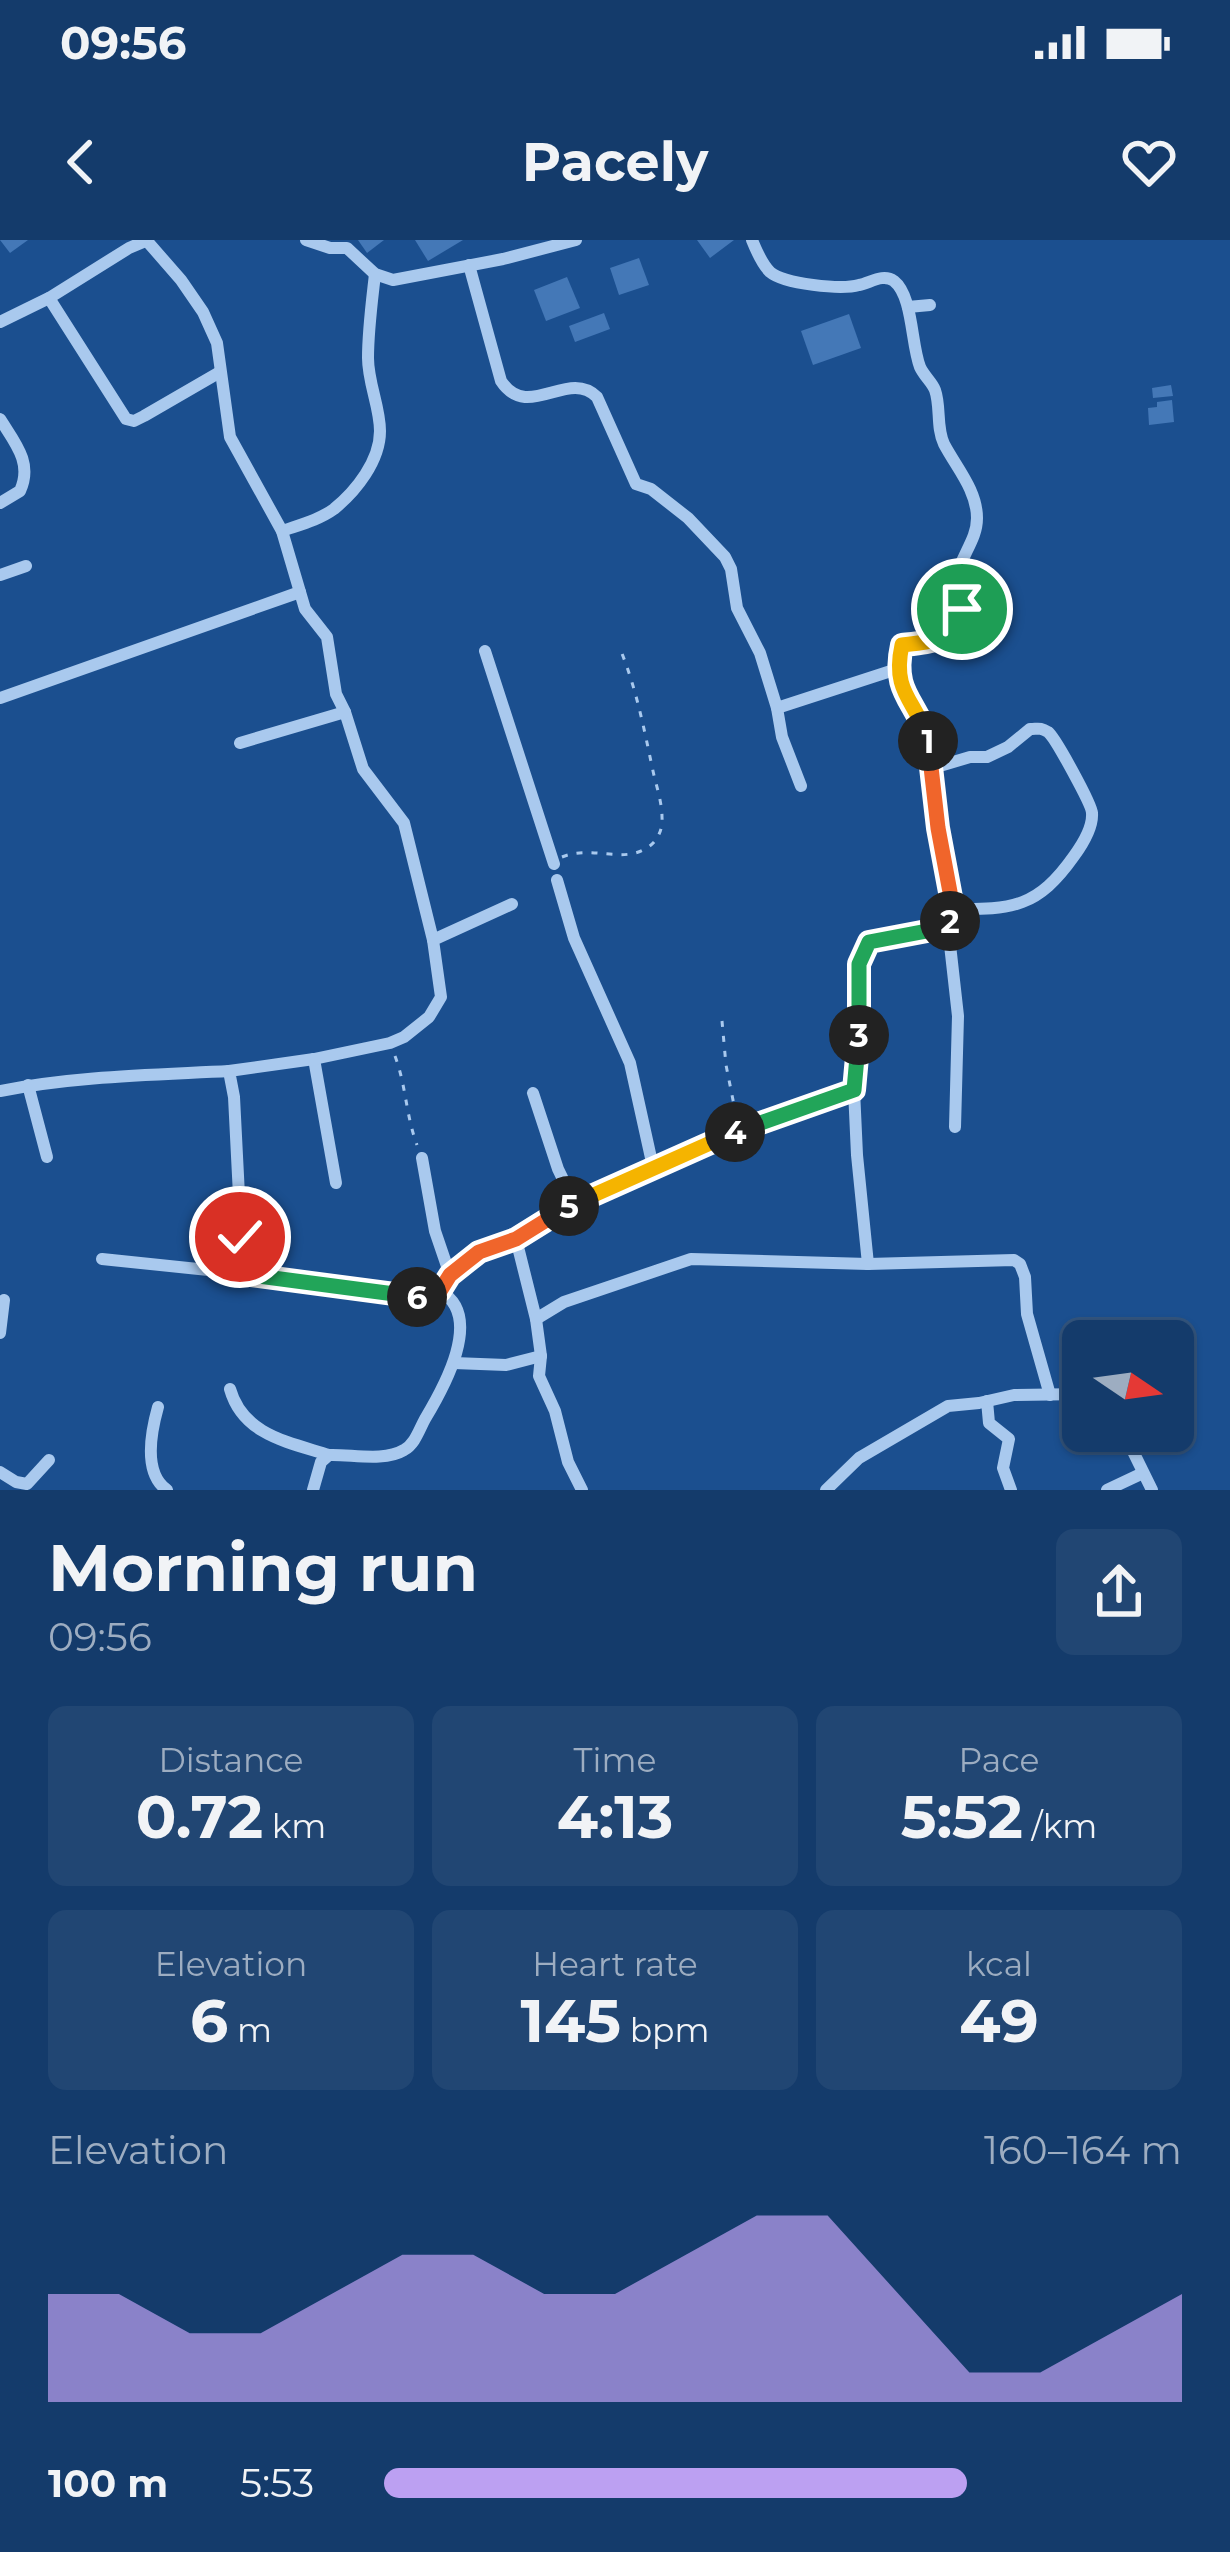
<!DOCTYPE html>
<meta charset="utf-8">
<style>
body{margin:0;font-family:Montserrat,sans-serif;background:#214673;color:#f1f3f6;height:100vh;display:flex;flex-direction:column;font-size:45px;white-space:nowrap}
*{box-sizing:border-box;margin:0}
p{font-size:39px;color:#9dadc1}
.icon{flex:none;width:66px;height:66px;fill:none;stroke:currentColor;stroke-width:2;stroke-linecap:round;stroke-linejoin:round}
.map{position:relative;height:1250px;overflow:hidden}
.sheet{display:flex;flex-direction:column;background:#143b6b;flex:1}
.sheet>*{flex:none}
.needle{width:78px;rotate:103deg}
.controls{position:absolute;left:1062px;top:1080px;display:grid;gap:24px}
.controls a{display:grid;place-items:center;width:132px;height:132px;border-radius:18px;background:#143b6b;box-shadow:0 3px 9px #0004,0 0 0 3px #33557e;font-size:60px}
.pin{position:absolute;display:grid;place-items:center;width:102px;height:102px;color:#fff;margin:-51px;border:6px solid #fff;border-radius:50%;box-shadow:0 3px 12px #0007}
.km{position:absolute;width:60px;height:60px;margin:-30px;border-radius:50%;background:#222;color:#fff;font-size:33px;line-height:60px;text-align:center}
.round{display:grid;place-items:center;flex:none;width:126px;height:126px;border-radius:18px;background:#214673}
.headline{display:flex;align-items:center;justify-content:space-between;height:204px;padding:0 48px}
h1{font-size:66px;font-weight:700;line-height:90px}
.stats{display:grid;grid-template-columns:repeat(3,1fr);gap:18px;height:204px;padding:12px 48px}
.stats div{display:grid;align-content:center;border-radius:18px;background:#214673;text-align:center}
.stats b{font-size:60px;font-weight:700}
.stats small{font-size:33px;font-weight:400}
.stats p{font-size:33px}
.chart{height:336px;padding:24px 48px}
.chart p{display:flex;justify-content:space-between}
.chart svg{width:100%;height:216px;margin-top:12px;fill:#bca0f2;opacity:.7}
ul{padding:0 48px;list-style:none;font-size:39px}
li{display:grid;grid-template-columns:192px 144px 1fr;align-items:center;height:90px}
li i{height:30px;border-radius:15px;background:#bca0f2}
.status{display:flex;justify-content:space-between;align-items:center;height:84px;padding:0 60px;background:#143b6b;direction:ltr}
.status svg{height:33px;fill:currentColor}
header{display:flex;justify-content:space-between;align-items:center;height:156px;padding:0 48px;background:#143b6b;font-size:54px;font-weight:700}
.map>svg:first-child{display:block}
.building{fill:#4478b7}
.lines{fill:none;stroke-linecap:round;stroke-linejoin:round}
.path{stroke:#a9c9ee;stroke-width:3;stroke-dasharray:6 9;stroke-linecap:butt}
.minor{stroke:#a9c9ee;stroke-width:12}
.split-1-casing{stroke:#fff;stroke-width:24}
.split-2-casing{stroke:#fff;stroke-width:24}
.split-3-casing{stroke:#fff;stroke-width:24}
.split-4-casing{stroke:#fff;stroke-width:24}
.split-5-casing{stroke:#fff;stroke-width:24}
.split-6-casing{stroke:#fff;stroke-width:24}
.split-7-casing{stroke:#fff;stroke-width:24}
.split-1{stroke:#f5b400;stroke-width:15}
.split-2{stroke:#f0652b;stroke-width:15}
.split-3{stroke:#22a559;stroke-width:15}
.split-4{stroke:#22a559;stroke-width:15}
.split-5{stroke:#f5b400;stroke-width:15}
.split-6{stroke:#f0652b;stroke-width:15}
.split-7{stroke:#22a559;stroke-width:15}
</style>
<div class="status"><b>09:56</b><svg viewBox="0 0 49 12"><path d="M0 12V9h3v3zM5 12V6h3v6zM10 12V3h3v9zM15 12V0h3v12zM26 1h20v11H26zM47 4h2v5h-2z"/></svg></div>
<header><svg class="icon" aria-label="back" viewBox="0 0 24 24"><path d="M15 5l-7 7 7 7"/></svg>Pacely<svg class="icon" aria-label="heart" viewBox="0 0 24 24"><path d="M12 20l-8-8c-3-5 5-10 8-4 3-6 11-1 8 4z"/></svg></header>
<div class="map">
<svg width="1230" height="1250" viewBox="0 0 1230 1250">
<rect width="100%" height="100%" fill="#1b4f8f"/>
<g class="building">
<path d="M0,0H28L10,13Z"/>
<path d="M358,0H384L367,13Z"/>
<path d="M415,0H463L428,21Z"/>
<path d="M697,0H734L710,18Z"/>
<path d="M639,18L649,45L619,55L610,28Z"/>
<path d="M567,37L580,68L546,81L534,50Z"/>
<path d="M604,73L610,89L575,102L569,86Z"/>
<path d="M849,74L861,108L813,125L801,91Z"/>
<path d="M1171,145L1173,156L1153,158L1152,148Z"/>
<path d="M1172,160L1174,182L1149,185L1148,168L1157,167V162Z"/>
</g>
<g class="lines">
<g class="path">
<path d="M562,617C590,605 622,623 645,609C657,603 663,590 662,577C662,562 656,545 653,531C644,489 637,451 621,411"/>
<path d="M722,781L726,825L737,880"/>
<path d="M395,816C406,845 406,876 417,905"/>
</g>
<g class="minor">
<path d="M306,0L330,8H347L375,34L393,40L503,19L576,0"/>
<path d="M752,0C756,10 762,24 770,32C784,44 841,50 859,45C870,43 883,33 894,41C913,56 911,104 920,127C924,136 932,142 935,150C941,167 936,187 944,204C956,227 977,250 977,278C977,301 960,316 957,338C956,348 960,355 961,365C965,400 928,402 902,405C894,446 909,455 925,489C930,501 931,516 933,528L970,517H987L1008,507L1030,489C1038,489 1040,487 1048,492C1055,497 1092,565 1092,573C1093,587 1082,605 1074,616C1038,667 1013,670 953,669"/>
<path d="M147,1L181,40L203,72L217,103L230,197L282,291L305,369L327,397L336,454L345,472L363,529L404,583L433,700"/>
<path d="M469,25L501,141C528,182 568,128 597,157L636,244L651,249L688,278L725,317L731,329L737,368L760,413L777,468L782,497L801,546"/>
<path d="M49,58L126,179L134,181L144,176L220,132"/>
<path d="M908,67L930,65"/>
<path d="M0,82L49,58L129,8L148,0"/>
<path d="M0,179C15,203 33,223 20,251L0,263"/>
<path d="M282,291C299,285 319,280 334,269C356,251 380,221 380,191C380,167 368,143 368,118C368,90 372,61 375,34"/>
<path d="M0,335L26,326"/>
<path d="M485,411L554,624"/>
<path d="M0,458L300,352"/>
<path d="M777,468L897,429"/>
<path d="M240,503L345,472"/>
<path d="M933,528L938,588L953,669L948,687L958,776L955,887"/>
<path d="M557,640L574,698L630,823L653,927"/>
<path d="M314,819L336,943"/>
<path d="M28,845L47,917"/>
<path d="M0,851C75,836 153,835 229,831"/>
<path d="M533,853L558,929L574,962"/>
<path d="M422,918L435,991L450,1035"/>
<path d="M516,999L536,1079L541,1116L539,1136L555,1171L568,1222L582,1250"/>
<path d="M102,1019L305,1040L391,1055H433L444,1047L450,1035L479,1012L516,999L574,962L739,891L854,850"/>
<path d="M868,1024L857,915L854,850L859,808V724L869,702L948,687"/>
<path d="M243,1034L234,857L229,831L314,819L390,803L404,797L429,777L441,757L433,700L512,664"/>
<path d="M536,1079L564,1062L691,1019L868,1024L1014,1020L1020,1024L1025,1037L1027,1074L1050,1155"/>
<path d="M0,1093L4,1060"/>
<path d="M454,1123L506,1125L541,1116"/>
<path d="M230,1149C243,1195 288,1202 329,1215"/>
<path d="M987,1161L989,1183L1009,1199L1003,1228L1011,1250"/>
<path d="M158,1167C151,1192 143,1233 167,1250"/>
<path d="M1123,1191L1152,1250"/>
<path d="M0,1232L16,1242L27,1244L49,1220"/>
<path d="M313,1250L321,1222L329,1215C351,1214 384,1222 404,1210C415,1204 419,1190 425,1179C443,1149 485,1076 440,1051"/>
<path d="M826,1250L859,1218L948,1166L979,1163L1014,1155L1083,1154"/>
<path d="M1107,1250L1143,1233"/>
</g>
</g>
<g class="lines">
<g class="split-1-casing">
<path id="split-1" d="M928,501C918,461 891,455 902,405C930,402 957,401 962,369"/>
</g>
<g class="split-2-casing">
<path id="split-2" d="M928,501L938,588L953,668L950,681"/>
</g>
<g class="split-3-casing">
<path id="split-3" d="M859,795V724L869,702L948,687L950,681"/>
</g>
<g class="split-4-casing">
<path id="split-4" d="M735,892L854,850L859,795"/>
</g>
<g class="split-5-casing">
<path id="split-5" d="M569,966L735,892"/>
</g>
<g class="split-6-casing">
<path id="split-6" d="M417,1057L440,1051L450,1035L479,1012L516,999L569,966"/>
</g>
<g class="split-7-casing">
<path id="split-7" d="M240,997L243,1034L417,1057"/>
</g>
<use href="#split-1" class="split-1"/>
<use href="#split-2" class="split-2"/>
<use href="#split-3" class="split-3"/>
<use href="#split-4" class="split-4"/>
<use href="#split-5" class="split-5"/>
<use href="#split-6" class="split-6"/>
<use href="#split-7" class="split-7"/>
</g>
</svg>
<div class="controls">
<a><svg class="needle" viewBox="-14 -14 28 28"><path d="M0-13l5 13h-10z" fill="#e53935"/><path d="M0 13l5-13h-10z" fill="#9dadc1"/></svg></a>
</div>
<div class="pin" style="left:962px;top:369px;background:#1e9e55"><svg class="icon" aria-label="arrive" viewBox="0 0 24 24"><path d="M6 21V4h12l-3 4 3 4H6"/></svg></div>
<div class="pin" style="left:240px;top:997px;background:#d93025"><svg class="icon" aria-label="check" viewBox="0 0 24 24"><path d="M5 12l5 5 9-10"/></svg></div>
<b class="km" style="left:928px;top:501px">1</b>
<b class="km" style="left:950px;top:681px">2</b>
<b class="km" style="left:859px;top:795px">3</b>
<b class="km" style="left:735px;top:892px">4</b>
<b class="km" style="left:569px;top:966px">5</b>
<b class="km" style="left:417px;top:1057px">6</b>
</div>
<section class="sheet">
<div class="headline"><div><h1>Morning run</h1><p>09:56</p></div><a class="round"><svg class="icon" aria-label="share" viewBox="0 0 24 24"><path d="M12 15V3M7 8l5-5 5 5M5 13v7h14v-7"/></svg></a></div>
<div class="stats">
<div><p>Distance</p><b>0.72<small> km</small></b></div>
<div><p>Time</p><b>4:13</b></div>
<div><p>Pace</p><b>5:52<small> /km</small></b></div>
</div>
<div class="stats">
<div><p>Elevation</p><b>6<small> m</small></b></div>
<div><p>Heart rate</p><b>145<small> bpm</small></b></div>
<div><p>kcal</p><b>49</b></div>
</div>
<div class="chart"><p><span>Elevation</span>160–164 m</p>
<svg viewBox="0 0 160 44" preserveAspectRatio="none"><path d="M0 44V22L10 22L20 30L30 30L40 22L50 14L60 14L70 22L80 22L90 14L100 6L110 6L120 22L130 38L140 38L150 30L160 22V44z"/></svg>
</div>
<ul>
<li><b>100 m</b>5:53<i style="width:73%"></i></li>
</ul>
</section>
